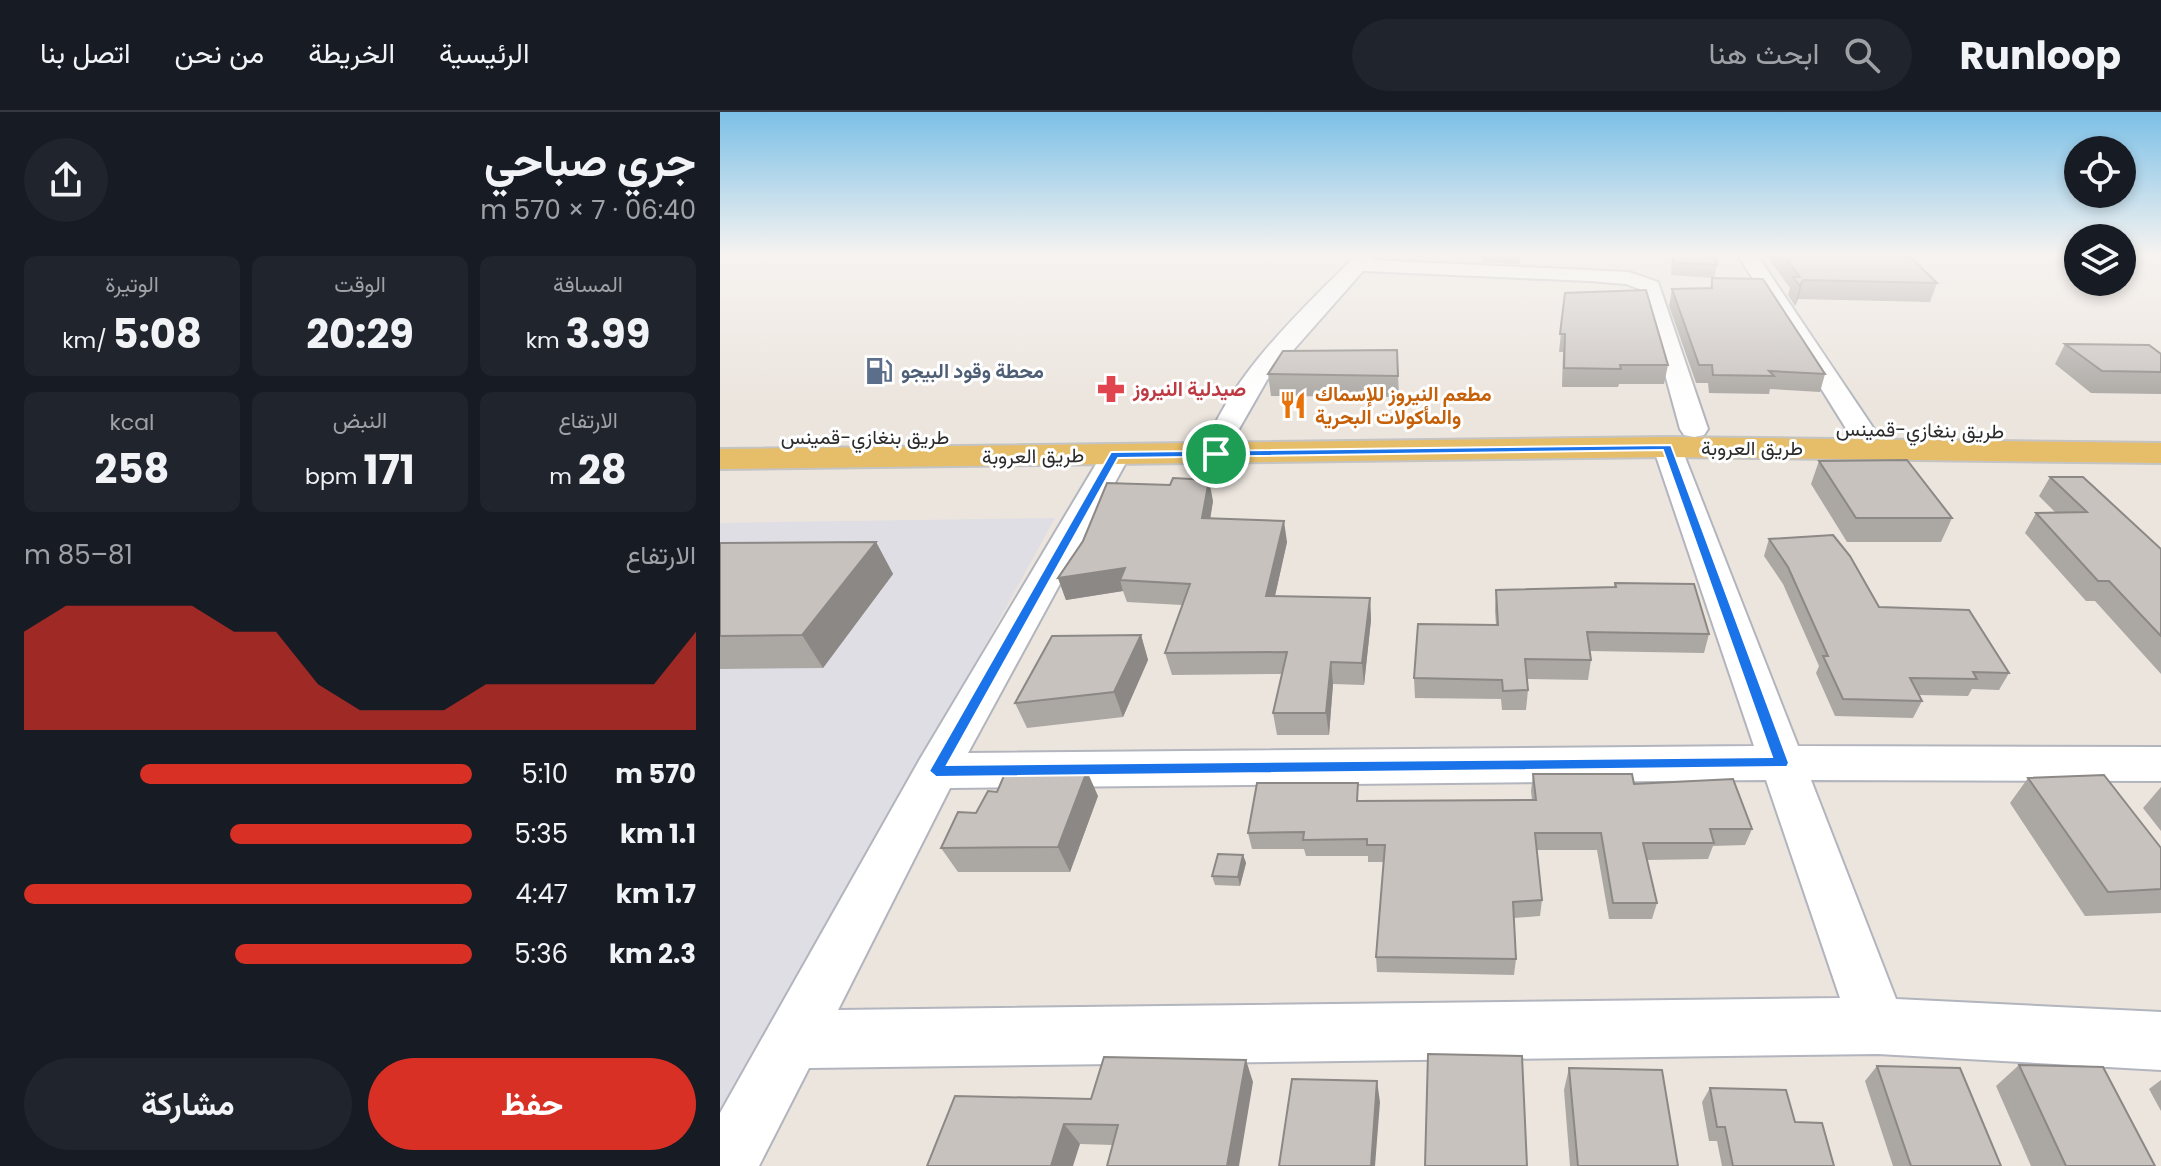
<!DOCTYPE html>
<html lang="ar">
<meta charset="utf-8">
<style>
body{margin:0;font-family:Poppins,Vazirmatn,sans-serif;background:#20242c;color:#f1f3f6;direction:rtl;height:100vh;display:flex;flex-direction:column;font-size:30px;white-space:nowrap}
*{box-sizing:border-box;margin:0}
p{font-size:26px;color:#9ea1a6}
.icon{flex:none;width:44px;height:44px;fill:none;stroke:currentColor;stroke-width:2;stroke-linecap:round;stroke-linejoin:round}
.map{position:relative;flex:1;overflow:hidden;direction:ltr}
.side{display:flex;flex-direction:column;background:#171b24;width:720px}
.side>*{flex:none}
.fabs{position:absolute;left:1344px;top:24px;display:grid;gap:16px}
.fabs a{display:grid;place-items:center;width:72px;height:72px;border-radius:50%;background:#171b24;box-shadow:0 4px 12px #0003;font-size:40px}
.pin{position:absolute;display:grid;place-items:center;width:68px;height:68px;color:#fff;margin:-34px;border:4px solid #fff;border-radius:50%;box-shadow:0 2px 8px #0007}
.round{display:grid;place-items:center;flex:none;width:84px;height:84px;border-radius:42px;background:#20242c}
.summary{display:flex;align-items:center;justify-content:space-between;height:136px;padding:0 24px}
h1{font-size:44px;font-weight:700;line-height:60px}
.figures{display:grid;grid-template-columns:repeat(3,1fr);gap:12px;height:136px;padding:8px 24px}
.figures div{display:grid;align-content:center;border-radius:12px;background:#20242c;text-align:center}
.figures b{font-size:40px;font-weight:700}
.figures small{font-size:22px;font-weight:400}
.figures p{font-size:22px}
.chart{height:224px;padding:16px 24px}
.chart p{display:flex;justify-content:space-between}
.chart svg{width:100%;height:144px;margin-top:8px;fill:#d93025;opacity:.7}
.action{display:flex;gap:16px;margin-top:auto;padding:16px 24px}
.action a{flex:1;height:92px;border-radius:48px;background:#d93025;color:#fff;font-size:32px;font-weight:700;line-height:92px;text-align:center}
.action a+a{background:#20242c;color:#f1f3f6}
ul{padding:0 24px;list-style:none;font-size:26px}
li{display:grid;grid-template-columns:128px 96px 1fr;align-items:center;height:60px}
li i{height:20px;border-radius:10px;background:#d93025}
header{display:flex;align-items:center;gap:48px;box-sizing:border-box;height:112px;padding:0 40px;background:#171b24;border-bottom:2px solid #363941}
header strong{font-size:38px}
nav{display:flex;gap:44px;margin-inline-start:auto;font-size:28px}
.search{width:560px;height:72px;background:#20242c;display:flex;align-items:center;gap:20px;box-sizing:border-box;padding:0 28px;border-radius:44px;color:#9ea1a6;font-size:30px}
main{display:flex;flex:1;min-height:0}
.map>svg:first-child{display:block}
.industrial{fill:#dfdee5}
.lines{fill:none;stroke-linecap:round;stroke-linejoin:round}
.minor-casing{stroke:#b2b5bd;stroke-width:4}
.major-casing{stroke:#c4c4c4;stroke-width:4}
.minor{fill:#fff;fill-rule:evenodd}
.major{fill:#e6be69;fill-rule:evenodd}
.wall{fill:#aba7a3}
.shaded-wall{fill:#8b8885}
.building{fill:#c7c2be;stroke:#8b8885;stroke-width:2}
.route{fill:#1a73e8;stroke:#fff;stroke-width:2;fill-rule:evenodd}
.labels{text-anchor:middle;dominant-baseline:central;stroke-width:6;stroke-linejoin:round;paint-order:stroke}
.far-service-label{font-size:20px;font-weight:bold;fill:#4e5e75;stroke:#fff;text-anchor:start}
.far-health-label{font-size:20px;font-weight:bold;fill:#be3a42;stroke:#fff;text-anchor:start}
.far-food-label{font-size:20px;font-weight:bold;fill:#c56008;stroke:#fff;text-anchor:start}
.far-street-label{font-size:20px;fill:#2b2b2b;stroke:#fff}
</style>
<header>
<strong>Runloop</strong>
<div class="search"><svg class="icon" aria-label="search" viewBox="0 0 24 24"><circle cx="10" cy="10" r="6"/><path d="M15 15l6 6"/></svg>ابحث هنا</div>
<nav><a>الرئيسية</a><a>الخريطة</a><a>من نحن</a><a>اتصل بنا</a></nav>
</header>
<main>
<div class="map">
<svg width="1441" height="1054" viewBox="0 0 1441 1054">
<rect width="100%" height="100%" fill="#ece5de"/>
<path class="industrial" d="M335,406L0,1017V411Z"/>
<g class="lines">
<g class="minor-casing">
<g id="minor">
<path d="M636,143H656L653,148L909,160L938,170L988,317L984,323L974,325L964,323L960,317L922,178L906,172L869,169L643,159L547,268L519,317L506,348L496,351L486,348L482,342C511,262 577,203 636,143Z"/>
<path d="M1018,143H1037L1154,317L1150,323L1140,325L1130,323Z"/>
<path d="M947,326L957,329L961,335L1078,634L1441,635V669L1091,668L1176,887L1441,900V958L1158,942L89,956L39,1054H0V1001L200,647L385,337L395,334L405,337L410,343L248,641L1034,634L933,335L937,329ZM1046,668L1120,886L118,898L230,676Z"/>
</g>
</g>
<g class="major-casing">
<path id="major" d="M947,325L1441,331V351L947,345L0,357V337Z"/>
</g>
<use href="#minor" class="minor"/>
<use href="#major" class="major"/>
</g>
<g class="wall">
<path d="M762,143H800V152L762,150Z"/>
<path d="M952,143H994L997,153L994,166L951,163Z"/>
<path d="M1050,143H1188L1217,171L1210,190L1078,187L1075,194L1068,183L1070,176L1049,147Z"/>
<path d="M992,166L1105,262L1100,280L1050,277L1049,282L989,281L988,271H976L949,194L952,177L990,176Z"/>
<path d="M845,181L948,253L944,272H899L898,275H842L843,240H839Z"/>
<path d="M1345,232L1441,260V282L1371,281L1335,252Z"/>
<path d="M677,238L679,285L551,284L548,262Z"/>
<path d="M1099,349L1232,406L1221,430H1127L1091,372Z"/>
<path d="M1330,365L1441,437V562L1375,489H1366L1305,421L1316,401H1336L1319,384Z"/>
<path d="M493,389L490,406L567,430L555,484L650,486L651,508L644,573L613,572L609,623H557L553,601L562,562L452,563L445,541L462,493L407,490L403,479L346,488L338,466L363,429Z"/>
<path d="M1049,427L1159,495L1289,561L1279,578L1252,577L1248,584L1199,583L1202,589L1193,606L1115,604L1096,561L1099,554L1063,472L1044,444Z"/>
<path d="M156,430L173,462L103,556L0,557V431Z"/>
<path d="M895,471L989,522L984,541L870,539L871,548L868,568L807,567L808,578L806,598H782L781,587L695,586L694,566L776,513L775,498L776,478L894,475Z"/>
<path d="M421,523L428,548L403,605L307,616L295,591Z"/>
<path d="M813,662L914,672L1032,717L1025,733L993,734L988,747L927,748L937,791L932,807H889L877,738H817L822,788L820,804L794,806L796,847L794,863L657,860L656,845L664,750H648V744H586L584,737H532L528,721L640,689L812,688L811,679Z"/>
<path d="M1308,666L1441,736V801L1365,804L1290,691Z"/>
<path d="M1441,675V719L1423,696Z"/>
<path d="M378,684L350,760H238L221,736L256,701Z"/>
<path d="M523,743L526,751L520,774L495,773L492,764Z"/>
<path d="M1299,953L1435,1054H1311L1276,974Z"/>
<path d="M1157,954L1281,1054H1173L1145,969Z"/>
<path d="M849,956L958,1054H850L844,978Z"/>
<path d="M1441,968V999L1429,977Z"/>
<path d="M533,970L393,1033L360,1032L207,1054L371,987Z"/>
<path d="M990,976L1075,1010L1114,1054H1002L997,1029H989L982,990Z"/>
</g>
<g class="shaded-wall">
<path d="M1083,168L1078,187L1075,194L1080,174Z"/>
<path d="M489,368L493,389L487,427L482,406Z"/>
<path d="M564,409L567,430L550,506L546,484Z"/>
<path d="M156,430L173,462L103,556L82,523Z"/>
<path d="M405,456L400,468L403,479L346,488L338,466Z"/>
<path d="M650,486L651,508L644,573L642,551Z"/>
<path d="M421,523L428,548L403,605L394,580Z"/>
<path d="M611,550L613,572L609,623L606,601Z"/>
<path d="M367,659L378,684L350,760L338,735Z"/>
<path d="M523,743L526,751L520,774L518,765Z"/>
<path d="M526,948L533,970L519,1054H507Z"/>
<path d="M657,969L660,990L655,1054H651Z"/>
<path d="M344,1012L360,1032L353,1054H331Z"/>
</g>
<g class="building">
<path d="M953,143H994L997,153L953,150Z"/>
<path d="M1064,143H1188L1217,171L1083,168L1080,174L1073,165H1080Z"/>
<path d="M992,166L1043,167L1105,262L1049,259L1054,264L993,263L992,253H979L952,177L992,176Z"/>
<path d="M926,178L948,253H900L901,257L844,256L845,222H840L845,181Z"/>
<path d="M1345,232L1429,233L1441,242V260L1382,259Z"/>
<path d="M677,238L678,264L548,262L563,239Z"/>
<path d="M1187,348L1232,406H1136L1099,349Z"/>
<path d="M1330,365H1363L1441,437V524L1389,469H1378L1316,401L1367,400Z"/>
<path d="M453,366L489,368L482,406L564,409L546,484L650,486L642,551L611,550L606,601H553L567,540L445,541L470,472L400,468L405,456L338,466L363,429L387,371L450,373Z"/>
<path d="M1113,423L1130,444L1159,495L1249,498L1289,561L1253,560L1257,567L1190,566L1202,589L1123,587L1103,544H1108L1068,455L1049,427Z"/>
<path d="M156,430L82,523L0,524V431Z"/>
<path d="M895,471L974,472L989,522L867,520L871,548L805,547L808,578L783,579L782,568L694,566L698,512L778,513L776,478L896,475Z"/>
<path d="M421,523L394,580L295,591L332,524Z"/>
<path d="M286,659H367L338,735L221,736L238,700L256,701L268,679L277,680Z"/>
<path d="M813,662H912L914,672L1013,667L1032,717H990L994,731H923L937,791H893L881,721H815L822,788L793,790L796,847L656,845L665,733H647V727L583,728L584,720L528,721L537,671H638L637,689L816,688Z"/>
<path d="M1384,663L1441,736V777L1388,780L1308,666Z"/>
<path d="M498,742L523,743L518,765L492,764Z"/>
<path d="M708,942L802,944L807,1054H705Z"/>
<path d="M384,945L526,948L507,1054H387L398,1013L344,1012L331,1054H207L235,984L371,987Z"/>
<path d="M1299,953L1383,955L1435,1054H1346Z"/>
<path d="M1157,954L1240,956L1281,1054H1191Z"/>
<path d="M849,956L942,958L958,1054H858Z"/>
<path d="M572,967L657,969L651,1054H559Z"/>
<path d="M990,976L1066,978L1075,1010L1102,1011L1114,1054H1013L1005,1015H997Z"/>
</g>
<linearGradient id="sky" x2="0" y2="1"><stop stop-color="#7cc0e7"/><stop offset="0.49" stop-color="#f6f3f0"/><stop offset="1" stop-color="#f6f3f0" stop-opacity="0"/></linearGradient>
<rect width="1441" height="291" fill="url(#sky)"/>
<path class="route" d="M951,333L1069,651L1067,655L216,665L209,659L391,340ZM943,338L1052,645L227,653L398,346Z"/>
<defs>
<g id="fuel-bare" transform="scale(2.16)"><path d="M-5.5-6h7V0h2V4h1.3V-2.5L3-4.5l.8-.8L6-3V5H2.5V1h-1V6h-7ZM-4.2-4.7v3.2H.2V-4.7Z" fill="#5c6f8a" stroke="#fff" stroke-width="2.5" paint-order="stroke"/></g>
<g id="pharmacy-bare" transform="scale(2.16)"><path d="M-2-6h4v4h4v4h-4v4h-4v-4h-4v-4h4Z" fill="#e0444e" stroke="#fff" stroke-width="2.5" paint-order="stroke"/></g>
<g id="restaurant-bare" transform="scale(2.16)"><path d="M-5-6h1v4h1v-4h1v4h1v-4h1v5L-1.5 .5V6h-2V.5L-5-1ZM5-6V6H3V1.5H1.5Q1.5-4 5-6Z" fill="#e8710a" stroke="#fff" stroke-width="2.5" paint-order="stroke"/></g>
</defs>
<g fill-rule="evenodd">
<use href="#fuel-bare" x="159" y="259"/>
<use href="#pharmacy-bare" x="391" y="277"/>
<use href="#restaurant-bare" x="573" y="293"/>
</g>
<g class="labels">
<g class="far-service-label">
<text x="181" y="259">محطة وقود البيجو</text>
</g>
<g class="far-health-label">
<text x="413" y="277">صيدلية النيروز</text>
</g>
<g class="far-food-label">
<text x="595" y="282">مطعم النيروز للإسماك<tspan x="595" dy="23">والمأكولات البحرية</tspan></text>
</g>
<g class="far-street-label">
<text transform="translate(1200 318) rotate(1)">طريق بنغازي-قمينس</text>
<text x="145" y="325">طريق بنغازي-قمينس</text>
<text x="1032" y="336">طريق العروبة</text>
<text transform="translate(313 344) rotate(-1)">طريق العروبة</text>
</g>
</g>
</svg>
<div class="fabs">
<a><svg class="icon" aria-label="locate" viewBox="0 0 24 24"><circle cx="12" cy="12" r="6"/><path d="M12 2v4M12 18v4M2 12h4M18 12h4"/></svg></a>
<a><svg class="icon" aria-label="layers" viewBox="0 0 24 24"><path d="M12 4l9 5-9 5-9-5zM3 14l9 5 9-5"/></svg></a>
</div>
<div class="pin" style="left:496px;top:342px;background:#1e9e55"><svg class="icon" aria-label="arrive" viewBox="0 0 24 24"><path d="M6 21V4h12l-3 4 3 4H6"/></svg></div>
</div>
<section class="side">
<div class="summary"><div><h1>جري صباحي</h1><p>06:40 · 7 × 570 m</p></div><a class="round"><svg class="icon" aria-label="share" viewBox="0 0 24 24"><path d="M12 15V3M7 8l5-5 5 5M5 13v7h14v-7"/></svg></a></div>
<div class="figures">
<div><p>المسافة</p><b>3.99<small> km</small></b></div>
<div><p>الوقت</p><b>20:29</b></div>
<div><p>الوتيرة</p><b>5:08<small> /km</small></b></div>
</div>
<div class="figures">
<div><p>الارتفاع</p><b>28<small> m</small></b></div>
<div><p>النبض</p><b>171<small> bpm</small></b></div>
<div><p>kcal</p><b>258</b></div>
</div>
<div class="chart"><p><span>الارتفاع</span>81–85 m</p>
<svg viewBox="0 0 160 44" preserveAspectRatio="none"><path d="M0 44V14L10 6L20 6L30 6L40 6L50 14L60 14L70 30L80 38L90 38L100 38L110 30L120 30L130 30L140 30L150 30L160 14V44z"/></svg>
</div>
<ul>
<li><b>570 m</b>5:10<i style="width:74%"></i></li>
<li><b>1.1 km</b>5:35<i style="width:54%"></i></li>
<li><b>1.7 km</b>4:47<i style="width:100%"></i></li>
<li><b>2.3 km</b>5:36<i style="width:53%"></i></li>
</ul>
<div class="action"><a>حفظ</a><a>مشاركة</a></div>
</section>
</main>
